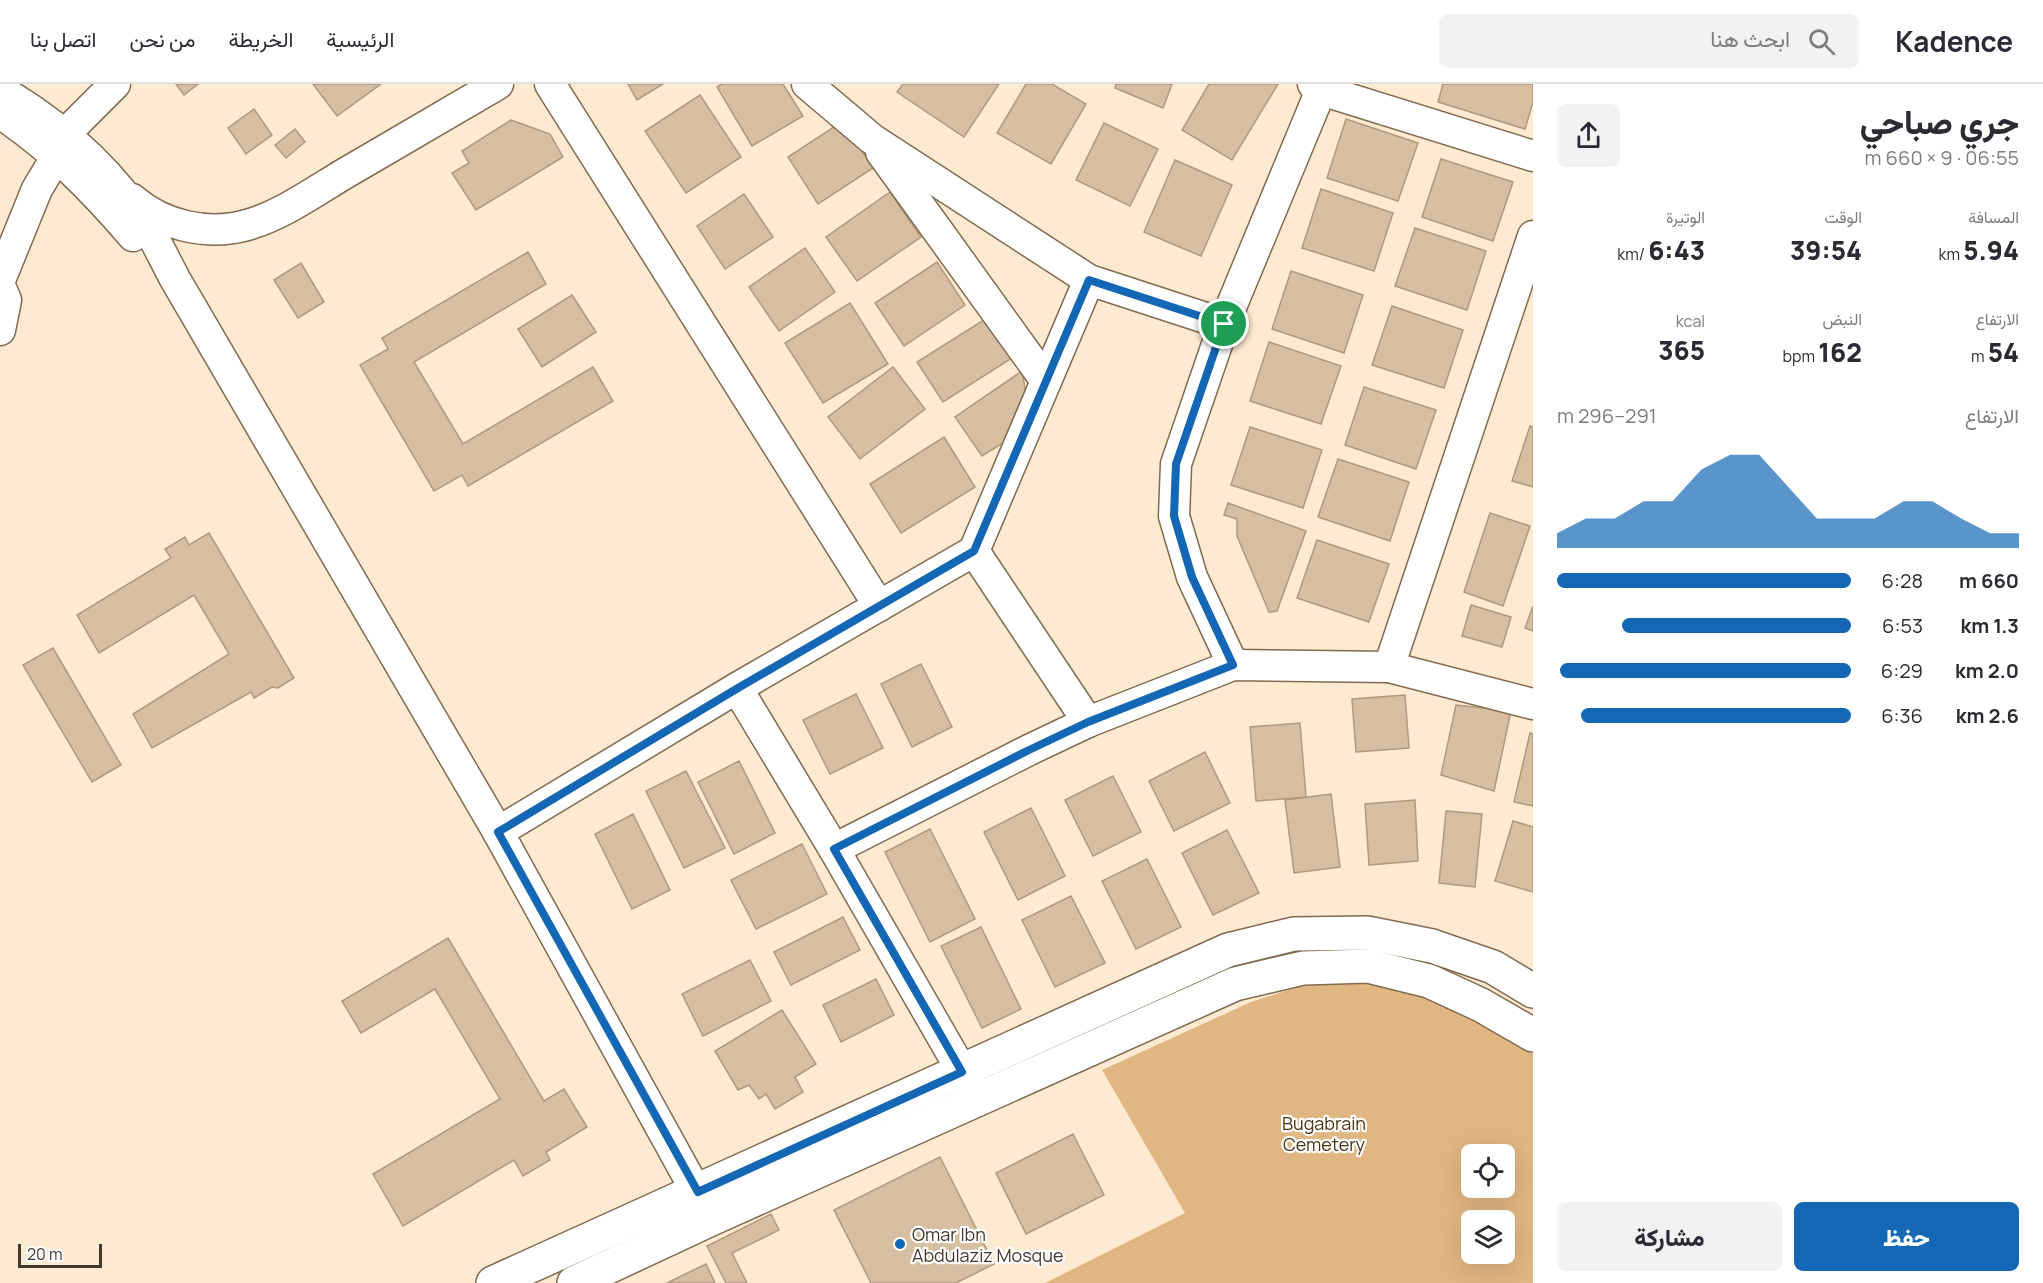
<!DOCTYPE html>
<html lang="ar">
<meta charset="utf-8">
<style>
body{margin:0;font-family:Manrope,Vazirmatn,sans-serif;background:#f2f2f3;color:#2b2b33;direction:rtl;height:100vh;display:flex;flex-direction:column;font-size:22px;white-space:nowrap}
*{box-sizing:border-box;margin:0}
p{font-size:20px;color:#7c7c81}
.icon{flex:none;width:33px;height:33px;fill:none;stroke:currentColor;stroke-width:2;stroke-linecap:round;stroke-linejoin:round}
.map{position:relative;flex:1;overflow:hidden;direction:ltr}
.side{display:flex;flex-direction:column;background:#fff;width:510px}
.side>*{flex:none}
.tools{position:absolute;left:1461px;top:1060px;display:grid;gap:12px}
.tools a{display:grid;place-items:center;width:54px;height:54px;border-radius:9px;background:#fff;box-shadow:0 6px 24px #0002;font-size:30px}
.scale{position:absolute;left:18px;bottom:15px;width:84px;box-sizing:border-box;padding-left:6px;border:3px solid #42382c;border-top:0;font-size:16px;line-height:21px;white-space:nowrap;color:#42382c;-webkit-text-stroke:4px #fff;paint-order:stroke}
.pin{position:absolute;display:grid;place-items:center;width:51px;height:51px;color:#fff;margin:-26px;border:3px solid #fff;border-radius:50%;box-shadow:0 2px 6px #0007}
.round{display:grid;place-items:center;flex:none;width:63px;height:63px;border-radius:9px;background:#f2f2f3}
.head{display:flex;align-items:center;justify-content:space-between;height:102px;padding:0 24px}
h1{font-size:33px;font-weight:800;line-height:45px}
.metrics{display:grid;grid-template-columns:repeat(3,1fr);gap:9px;height:102px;padding:6px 24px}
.metrics div{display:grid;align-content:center}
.metrics b{font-size:26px;font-weight:800}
.metrics small{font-size:16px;font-weight:400}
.metrics p{font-size:16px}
.chart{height:168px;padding:12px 24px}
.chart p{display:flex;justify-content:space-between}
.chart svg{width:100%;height:108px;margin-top:6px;fill:#1467b5;opacity:.7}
.cta{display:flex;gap:12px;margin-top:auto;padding:12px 24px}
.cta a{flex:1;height:69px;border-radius:9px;background:#1467b5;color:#fff;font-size:24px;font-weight:800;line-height:69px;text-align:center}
.cta a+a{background:#f2f2f3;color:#2b2b33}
ul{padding:0 24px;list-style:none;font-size:20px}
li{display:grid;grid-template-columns:96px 72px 1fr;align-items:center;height:45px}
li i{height:15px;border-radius:8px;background:#1467b5}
header{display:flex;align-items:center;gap:36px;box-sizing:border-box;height:84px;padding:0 30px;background:#fff;border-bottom:2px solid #e1e1e2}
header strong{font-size:28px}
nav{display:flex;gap:33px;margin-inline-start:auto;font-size:21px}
.search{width:420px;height:54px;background:#f2f2f3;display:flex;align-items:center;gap:15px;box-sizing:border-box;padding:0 21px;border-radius:9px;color:#7c7c81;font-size:22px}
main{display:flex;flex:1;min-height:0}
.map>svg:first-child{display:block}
.green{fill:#e0b682;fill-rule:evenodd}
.building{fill:#d6bea0;stroke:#b0997c;stroke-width:1.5}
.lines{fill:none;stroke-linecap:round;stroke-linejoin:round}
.minor-casing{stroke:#816b50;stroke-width:33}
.tertiary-casing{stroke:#816b50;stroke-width:36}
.minor{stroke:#fff;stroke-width:30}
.tertiary{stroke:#fff;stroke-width:33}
.route-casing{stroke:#fff;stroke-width:12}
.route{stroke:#1467b5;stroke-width:8}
.poi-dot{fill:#1467b5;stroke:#fff;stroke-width:2}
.labels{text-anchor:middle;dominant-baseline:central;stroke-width:4.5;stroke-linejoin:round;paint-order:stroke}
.park-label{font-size:18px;fill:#4b3313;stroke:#fff}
.poi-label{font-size:18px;fill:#42382c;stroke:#fff;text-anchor:start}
</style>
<header>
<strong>Kadence</strong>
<div class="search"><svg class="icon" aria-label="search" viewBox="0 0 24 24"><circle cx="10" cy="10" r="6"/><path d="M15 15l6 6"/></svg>ابحث هنا</div>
<nav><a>الرئيسية</a><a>الخريطة</a><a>من نحن</a><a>اتصل بنا</a></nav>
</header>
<main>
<section class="side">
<div class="head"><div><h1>جري صباحي</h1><p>06:55 · 9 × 660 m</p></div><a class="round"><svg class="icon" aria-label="share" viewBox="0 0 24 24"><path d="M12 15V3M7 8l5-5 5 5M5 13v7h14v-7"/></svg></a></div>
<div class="metrics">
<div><p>المسافة</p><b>5.94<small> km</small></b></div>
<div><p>الوقت</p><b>39:54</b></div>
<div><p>الوتيرة</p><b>6:43<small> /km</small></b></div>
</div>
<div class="metrics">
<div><p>الارتفاع</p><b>54<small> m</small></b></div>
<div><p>النبض</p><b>162<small> bpm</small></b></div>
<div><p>kcal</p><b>365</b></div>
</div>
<div class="chart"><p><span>الارتفاع</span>291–296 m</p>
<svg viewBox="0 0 160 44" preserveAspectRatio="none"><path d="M0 44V38L10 32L20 32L30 25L40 25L50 12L60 6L70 6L80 19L90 32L100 32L110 32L120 25L130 25L140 32L150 38L160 38V44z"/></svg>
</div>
<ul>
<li><b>660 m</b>6:28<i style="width:100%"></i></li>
<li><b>1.3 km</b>6:53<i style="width:78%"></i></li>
<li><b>2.0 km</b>6:29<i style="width:99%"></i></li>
<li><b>2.6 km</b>6:36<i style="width:92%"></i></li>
</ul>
<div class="cta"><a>حفظ</a><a>مشاركة</a></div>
</section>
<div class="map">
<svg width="1533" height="1199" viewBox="0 0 1533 1199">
<rect width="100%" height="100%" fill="#feead1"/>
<path class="green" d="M1377,899L1458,916L1533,958V1199H1045L1185,1129L1102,986L1251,918L1307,900ZM1472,1071H1504V1104H1472ZM1472,1137H1504V1170H1472Z"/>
<g class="building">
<path d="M176,0H198L184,11Z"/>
<path d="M313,0H381L337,32Z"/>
<path d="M628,0H663L637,16Z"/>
<path d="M722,0H783L803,32L752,62L717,3Z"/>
<path d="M903,0H999L964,53L897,8Z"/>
<path d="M1026,0H1052L1086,20L1051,80L997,49Z"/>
<path d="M1116,0H1172L1163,24L1115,4Z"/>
<path d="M1209,0H1278L1232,76L1182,46Z"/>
<path d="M1443,0H1533V18L1525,45L1438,18Z"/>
<path d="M700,11L741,73L686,109L645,47Z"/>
<path d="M254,25L272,51L246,70L228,44Z"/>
<path d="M1346,35L1418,59L1398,117L1327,94Z"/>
<path d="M511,36L550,50L563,73L476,126L452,89L469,79L462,67Z"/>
<path d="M843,37L873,84L818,120L788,73Z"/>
<path d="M1104,39L1158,65L1130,122L1076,96Z"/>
<path d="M295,45L305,58L286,74L275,61Z"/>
<path d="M1441,75L1513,98L1493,157L1422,133Z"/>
<path d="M1175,76L1232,101L1201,172L1144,148Z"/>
<path d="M1321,105L1393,129L1374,187L1302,164Z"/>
<path d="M890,108L921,153L857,197L826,153Z"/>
<path d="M744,110L773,153L725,185L697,142Z"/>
<path d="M1415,144L1486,167L1467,226L1395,202Z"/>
<path d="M805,164L835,208L779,247L749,203Z"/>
<path d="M528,168L546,200L414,278L463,360L593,283L613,317L468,402L462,391L434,407L360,281L388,265L382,254Z"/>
<path d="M937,178L965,221L904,262L875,219Z"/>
<path d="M301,179L324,218L298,234L274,196Z"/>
<path d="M1291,187L1363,211L1344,269L1272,245Z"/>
<path d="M572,211L596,248L542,283L518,245Z"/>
<path d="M850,219L888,280L823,319L785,259Z"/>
<path d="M1392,222L1463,246L1444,304L1372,281Z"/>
<path d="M987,234L1012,274L943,318L917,278Z"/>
<path d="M1269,258L1341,282L1321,340L1250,317Z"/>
<path d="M893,283L925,325L860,375L828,333Z"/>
<path d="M1022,287L1028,321L1008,356L982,372L955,333Z"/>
<path d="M1364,303L1436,326L1416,385L1345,361Z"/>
<path d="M1530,342L1533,343V403L1512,397Z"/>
<path d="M1250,343L1322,366L1303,424L1231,401Z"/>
<path d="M944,353L975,403L901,449L870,400Z"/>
<path d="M1338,375L1409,398L1390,457L1318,433Z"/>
<path d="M1228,419L1306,447L1277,527L1269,528L1237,452V435L1224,431Z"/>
<path d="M1490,429L1530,442L1503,522L1464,508Z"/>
<path d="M209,449L294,594L278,604L272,603L254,614L251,608L152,664L133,630L229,570L194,511L99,569L77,531L171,474L165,465L185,453L189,461Z"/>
<path d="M1317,456L1389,480L1369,538L1297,514Z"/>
<path d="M1471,521L1511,533L1502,563L1462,552Z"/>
<path d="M1533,522V547L1525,544Z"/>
<path d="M53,564L121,681L92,698L23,581Z"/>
<path d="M921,580L952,643L912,663L881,600Z"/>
<path d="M856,610L883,664L830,690L803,636Z"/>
<path d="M1405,611L1409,664L1356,668L1352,615Z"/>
<path d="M1456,621L1511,627L1494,707L1441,691Z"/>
<path d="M1300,639L1306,713L1256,717L1250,643Z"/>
<path d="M1530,649L1533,650V722L1514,718Z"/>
<path d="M1205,668L1230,719L1174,747L1149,697Z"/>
<path d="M739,677L775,749L734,770L698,698Z"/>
<path d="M686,687L725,764L684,784L646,707Z"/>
<path d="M1113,692L1141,748L1093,772L1065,716Z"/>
<path d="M1331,710L1340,783L1294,789L1285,716Z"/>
<path d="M1415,716L1418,777L1369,781L1365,720Z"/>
<path d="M1031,724L1065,792L1018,816L984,748Z"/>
<path d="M1446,727L1482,730L1475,803L1439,799Z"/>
<path d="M633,730L670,806L632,825L595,750Z"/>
<path d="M1513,737L1533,743V808L1495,797Z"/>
<path d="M930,745L975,835L930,858L885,768Z"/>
<path d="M1227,746L1259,809L1213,831L1182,769Z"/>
<path d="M802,760L827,810L756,845L731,796Z"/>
<path d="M1147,775L1181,843L1136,865L1102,797Z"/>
<path d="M1071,812L1105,879L1055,903L1022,836Z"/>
<path d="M843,833L860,866L791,901L774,868Z"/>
<path d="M981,843L1021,925L982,944L941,862Z"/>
<path d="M448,854L544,1017L564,1005L587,1043L546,1068L550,1076L523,1092L514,1076L403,1142L373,1090L500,1015L435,905L361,949L342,917Z"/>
<path d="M750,876L771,917L703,952L682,910Z"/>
<path d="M876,895L894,931L841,958L823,921Z"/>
<path d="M782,926L816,980L795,993L803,1008L775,1025L766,1010L759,1015L749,1001L738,1006L715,967Z"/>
<path d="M1073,1050L1104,1111L1026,1150L996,1089Z"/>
<path d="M940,1073L994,1180L956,1199H871L834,1126Z"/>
<path d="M771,1130L779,1146L732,1169L747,1199H726L707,1162Z"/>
<path d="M706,1180L715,1199H667Z"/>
</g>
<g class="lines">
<g class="minor-casing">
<g id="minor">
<path d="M550,0L879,522"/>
<path d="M807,0L872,55L1089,196L1224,240"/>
<path d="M1313,0L1321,6L1533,72"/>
<path d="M0,6C60,41 112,87 149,146C158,161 166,178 175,195L498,748L707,1127"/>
<path d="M0,29C53,65 91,103 133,152"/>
<path d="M65,50L115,0"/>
<path d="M881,68L1046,297"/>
<path d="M132,115C163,142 208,152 247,141C282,131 314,108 344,90C396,60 447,30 498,0"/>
<path d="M0,196L37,105L57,72"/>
<path d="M0,202L6,216L0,246"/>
<path d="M974,467L1089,196"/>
<path d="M1233,581L1192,493L1174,432L1176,380L1224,240L1321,6"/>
<path d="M1389,583L1533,152"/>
<path d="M737,604L834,765L974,1008"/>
<path d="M498,748L737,604L974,467L1088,638"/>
<path d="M834,765L1029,666L1088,638L1233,581L1389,583L1533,620"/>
</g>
</g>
<g class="tertiary-casing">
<g id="tertiary">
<path d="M493,1199L1228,866L1294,850L1367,849L1432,862L1493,883L1533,907"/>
<path d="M574,1199L711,1135L1235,900L1303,884L1368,882L1429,897L1481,921L1533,951"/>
</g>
</g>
<use href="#minor" class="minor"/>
<use href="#tertiary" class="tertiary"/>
</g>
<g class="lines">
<g class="route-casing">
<path id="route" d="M1089,196L1224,240L1176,380L1174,432L1192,493L1233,581L1088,638L1029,666L834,765L962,988L698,1108L498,748L738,604L974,467Z"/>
</g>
<use href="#route" class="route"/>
</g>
<circle class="poi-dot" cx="900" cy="1160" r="6"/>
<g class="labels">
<g class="park-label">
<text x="1324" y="1039">Bugabrain<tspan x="1324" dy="21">Cemetery</tspan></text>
</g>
<g class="poi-label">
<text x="912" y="1150">Omar Ibn<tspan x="912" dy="21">Abdulaziz Mosque</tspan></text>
</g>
</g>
</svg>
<div class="tools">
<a><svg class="icon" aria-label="locate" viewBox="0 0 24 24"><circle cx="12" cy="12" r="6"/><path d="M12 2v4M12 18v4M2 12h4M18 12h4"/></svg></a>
<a><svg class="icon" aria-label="layers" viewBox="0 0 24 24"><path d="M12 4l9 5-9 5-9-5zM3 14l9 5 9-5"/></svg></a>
</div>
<div class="scale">20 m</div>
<div class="pin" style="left:1224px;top:240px;background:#1e9e55"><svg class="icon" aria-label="arrive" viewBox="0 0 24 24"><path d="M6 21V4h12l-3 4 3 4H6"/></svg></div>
</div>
</main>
